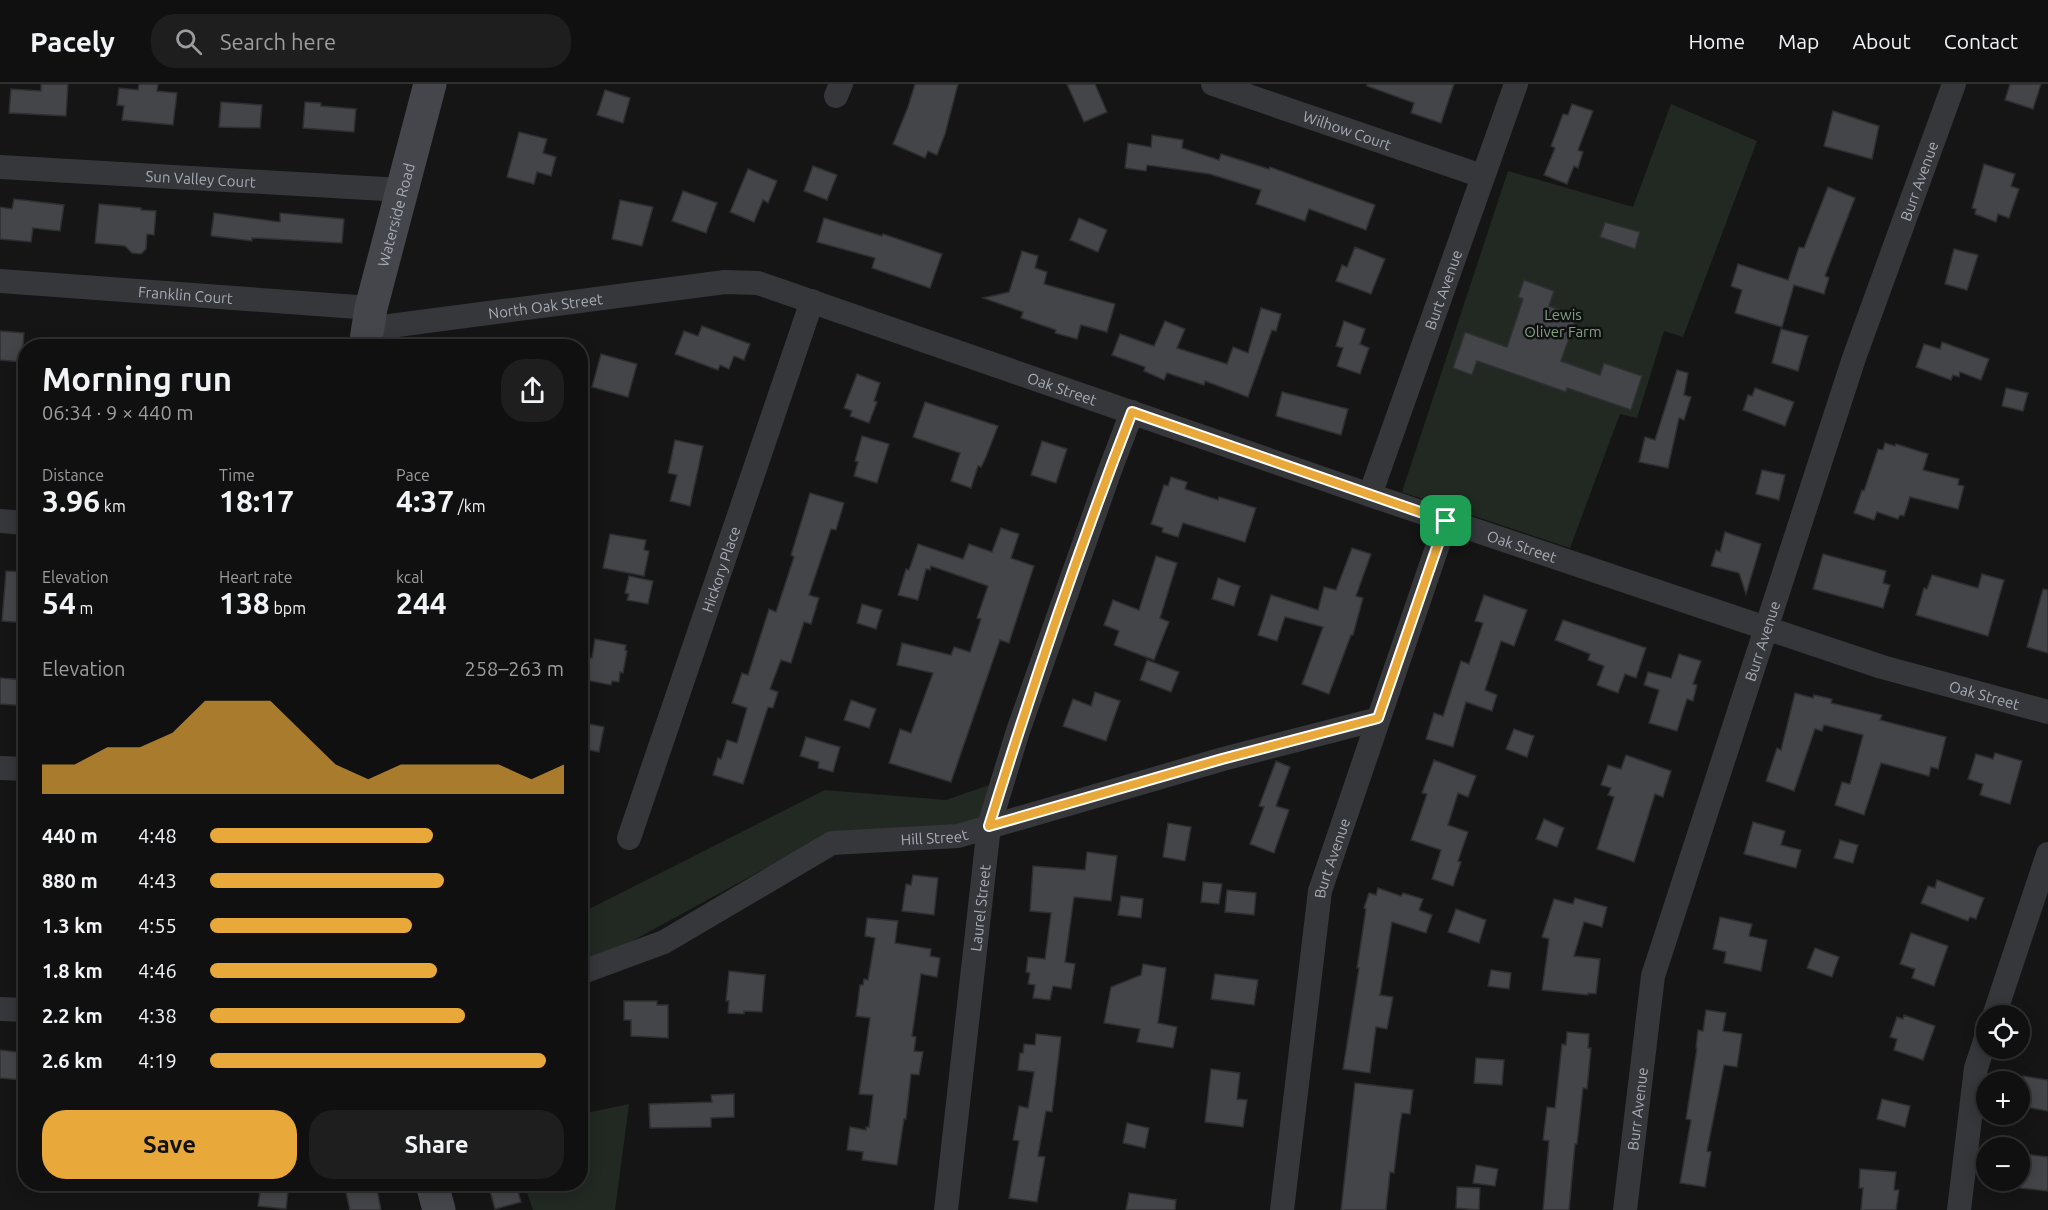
<!DOCTYPE html>
<meta charset="utf-8">
<style>
body{margin:0;font-family:Ubuntu,sans-serif;background:#1e1e1e;color:#f1f3f6;height:100vh;display:flex;flex-direction:column;font-size:22px;white-space:nowrap}
*{box-sizing:border-box;margin:0}
p{font-size:20px;color:#9c9d9f}
.icon{flex:none;width:33px;height:33px;fill:none;stroke:currentColor;stroke-width:2;stroke-linecap:round;stroke-linejoin:round}
.map{position:relative;flex:1;overflow:hidden}
.details{position:absolute;left:18px;top:255px;width:570px;height:852px;display:flex;flex-direction:column;background:#101010;border-radius:24px;box-shadow:0 3px 15px #0003,0 0 0 2px #303030}
.details>*{flex:none}
.controls{position:absolute;left:1976px;top:921px;display:grid;gap:12px}
.controls a{display:grid;place-items:center;width:54px;height:54px;border-radius:50%;background:#101010;box-shadow:0 3px 15px #0003,0 0 0 2px #303030;font-size:30px}
.pin{position:absolute;display:grid;place-items:center;width:51px;height:51px;color:#fff;margin:-26px;border-radius:12px;box-shadow:0 3px 9px #0006}
.round{display:grid;place-items:center;flex:none;width:63px;height:63px;border-radius:24px;background:#1e1e1e}
.head{display:flex;align-items:center;justify-content:space-between;height:102px;padding:0 24px}
h1{font-size:33px;font-weight:700;line-height:45px}
.stats{display:grid;grid-template-columns:repeat(3,1fr);gap:9px;height:102px;padding:6px 24px}
.stats div{display:grid;align-content:center}
.stats b{font-size:30px;font-weight:700}
.stats small{font-size:16px;font-weight:400}
.stats p{font-size:16px}
.chart{height:168px;padding:12px 24px}
.chart p{display:flex;justify-content:space-between}
.chart svg{width:100%;height:108px;margin-top:6px;fill:#e9a93a;opacity:.7}
.button{display:flex;gap:12px;margin-top:auto;padding:12px 24px}
.button a{flex:1;height:69px;border-radius:24px;background:#e9a93a;color:#111;font-size:24px;font-weight:700;line-height:69px;text-align:center}
.button a+a{background:#1e1e1e;color:#f1f3f6}
ul{padding:0 24px;list-style:none;font-size:20px}
li{display:grid;grid-template-columns:96px 72px 1fr;align-items:center;height:45px}
li i{height:15px;border-radius:8px;background:#e9a93a}
header{display:flex;align-items:center;gap:36px;box-sizing:border-box;height:84px;padding:0 30px;background:#101010;border-bottom:2px solid #303030}
header strong{font-size:28px}
nav{display:flex;gap:33px;margin-inline-start:auto;font-size:21px}
.search{width:420px;height:54px;background:#1e1e1e;display:flex;align-items:center;gap:15px;box-sizing:border-box;padding:0 21px;border-radius:24px;color:#9c9d9f;font-size:22px}
.map>svg:first-child{display:block}
.green{fill:#212922}
.building{fill:#444549;stroke:#2f2f32;stroke-width:1.5}
.lines{fill:none;stroke-linecap:round;stroke-linejoin:round}
.street{stroke:#36373b;stroke-width:24}
.secondary{stroke:#44464b;stroke-width:33}
.route-casing{stroke:#fff;stroke-width:12}
.route{stroke:#e9a93a;stroke-width:8}
.labels{text-anchor:middle;dominant-baseline:central;stroke-width:5;stroke-linejoin:round;paint-order:stroke}
.street-label{font-size:15px;fill:#a7acb6;stroke:#101011}
.park-label{font-size:15px;fill:#7fa080;stroke:#101011}
</style>
<header>
<strong>Pacely</strong>
<div class="search"><svg class="icon" aria-label="search" viewBox="0 0 24 24"><circle cx="10" cy="10" r="6"/><path d="M15 15l6 6"/></svg>Search here</div>
<nav><a>Home</a><a>Map</a><a>About</a><a>Contact</a></nav>
</header>
<div class="map">
<svg width="2048" height="1126" viewBox="0 0 2048 1126">
<rect width="100%" height="100%" fill="#151516"/>
<g class="green">
<path d="M1671,20L1757,57L1683,253L1664,247L1637,334L1620,330L1570,464L1402,408L1508,87L1633,123Z"/>
<path d="M992,700L985,735L943,744L828,750L612,868L581,877V829L825,706L946,716Z"/>
<path d="M629,1020L615,1126H533L524,1100H580L581,1030Z"/>
</g>
<g class="building">
<path d="M41,0H68L66,32L9,29L11,5L41,7Z"/>
<path d="M139,0H158L157,7L177,9L173,41L122,36L124,22L117,21L119,4L138,6Z"/>
<path d="M915,0H958L945,50L937,71L928,67L925,74L893,60L908,23Z"/>
<path d="M1067,0H1095L1107,28L1084,38Z"/>
<path d="M1367,0H1454L1441,39L1411,29L1414,19L1367,2Z"/>
<path d="M2010,0H2041L2033,25L2005,16Z"/>
<path d="M605,6L630,14L623,39L597,31Z"/>
<path d="M221,18L262,21L260,44L219,43Z"/>
<path d="M305,18L321,19V22L356,25L354,48L303,44Z"/>
<path d="M1572,20L1593,27L1578,66L1583,68L1578,84L1574,82L1567,100L1544,91L1555,64L1551,62L1563,30L1568,31Z"/>
<path d="M1833,27L1879,42L1872,75L1824,62Z"/>
<path d="M519,48L547,55L543,69L556,73L551,92L537,88L534,100L507,93Z"/>
<path d="M1152,51L1183,56L1182,64L1219,76L1221,70L1269,85L1270,83L1375,121L1366,146L1309,125L1305,137L1256,120L1261,106L1210,90L1147,81L1146,87L1125,84L1128,59L1151,63Z"/>
<path d="M1984,80L2015,90L2011,102L2019,105L2009,134L1998,130L1996,138L1975,130L1976,125L1972,124Z"/>
<path d="M813,82L837,91L827,116L804,107Z"/>
<path d="M748,85L777,97L768,119L763,116L754,138L730,128Z"/>
<path d="M1828,103L1855,114L1825,192L1829,194L1824,210L1794,201L1782,243L1735,229L1742,206L1731,202L1738,180L1788,196L1799,163L1804,164Z"/>
<path d="M683,107L717,119L706,149L672,137Z"/>
<path d="M14,115L64,121L60,147L33,144L31,158L0,155V123L12,125Z"/>
<path d="M620,116L653,123L642,162L612,155Z"/>
<path d="M99,120L141,124V126L156,127L154,151L147,150L146,165L141,170L132,169L125,162L95,159Z"/>
<path d="M214,129L280,138V129L344,135L342,159L252,154V157L212,152L211,151Z"/>
<path d="M824,134L882,152L883,150L942,170L930,204L872,184L875,174L817,158Z"/>
<path d="M1079,134L1107,146L1098,168L1070,156Z"/>
<path d="M1605,138L1640,148L1635,165L1600,153Z"/>
<path d="M1355,163L1385,175L1371,210L1336,197L1342,181L1347,183Z"/>
<path d="M1954,165L1978,171L1967,206L1945,200Z"/>
<path d="M1022,167L1038,172L1035,184L1047,188L1044,200L1115,220L1107,248L1081,241L1077,255L1055,249L1056,246L1021,234L1023,228L983,214L1009,208Z"/>
<path d="M1524,196L1554,207L1549,222L1577,232L1561,277L1600,291L1604,279L1642,292L1631,326L1567,304L1566,308L1477,277L1472,291L1453,284L1465,248L1507,263L1523,215L1518,213Z"/>
<path d="M1261,224L1281,230L1276,247L1272,246L1248,313L1205,297L1204,301L1167,289L1164,296L1144,287L1145,283L1112,271L1120,250L1154,262L1165,237L1185,245L1177,264L1227,280L1233,263L1248,269Z"/>
<path d="M1344,237L1365,245L1360,260L1369,264L1360,290L1337,282L1343,264L1336,262Z"/>
<path d="M702,242L750,260L744,276L734,272L729,285L720,281L718,286L675,270L684,247L698,252Z"/>
<path d="M1781,245L1808,252L1798,287L1772,279Z"/>
<path d="M0,247L24,249L22,278L0,276Z"/>
<path d="M1942,258L1989,275L1981,296L1960,288L1959,293L1953,291L1951,296L1916,283L1924,260L1940,265Z"/>
<path d="M601,270L637,280L628,313L592,303Z"/>
<path d="M1677,286L1688,289L1684,311L1691,313L1684,336L1679,334L1668,384L1639,378L1645,353L1655,356Z"/>
<path d="M857,290L880,299L874,317L877,318L869,339L850,332L852,327L844,324Z"/>
<path d="M1755,304L1794,318L1785,342L1743,326L1748,311L1752,312Z"/>
<path d="M2006,304L2028,309L2023,327L2002,322Z"/>
<path d="M1282,308L1348,325L1341,351L1276,332Z"/>
<path d="M925,318L998,342L986,373L981,383L978,382L971,404L951,397L960,369L913,353Z"/>
<path d="M862,352L889,360L877,399L854,392L858,378L855,377Z"/>
<path d="M675,356L703,362L690,422L670,417L677,391L668,389Z"/>
<path d="M1042,357L1067,365L1056,399L1031,391Z"/>
<path d="M1885,359L1895,362L1896,360L1928,370L1923,386L1959,395L1958,401L1964,402L1958,425L1910,413L1904,432L1900,431L1898,435L1877,428L1874,436L1854,429L1862,406L1864,407L1878,365L1883,366Z"/>
<path d="M1762,386L1785,391L1779,416L1756,410Z"/>
<path d="M1171,393L1187,398L1185,405L1218,416L1219,413L1256,424L1245,458L1183,439L1178,453L1162,448L1163,444L1151,440L1164,401L1168,402Z"/>
<path d="M810,409L844,419L836,446L831,445L809,511L819,514L811,540L804,538L791,579L781,576L770,605L778,608L773,624L768,623L743,700L713,691L718,674L721,675L727,656L737,659L747,624L732,619L742,589L748,591L769,525L776,528L794,473L791,471Z"/>
<path d="M1001,444L1019,450L1011,474L1034,482L1009,559L1000,556L951,698L889,679L900,645L911,649L933,589L897,581L902,559L951,571L954,563L970,568L981,535L977,534L988,502L931,482L930,486L926,485L918,516L898,511L906,485L909,486L918,460L963,475L969,460L992,468Z"/>
<path d="M1725,448L1761,460L1746,510L1739,489L1711,482L1716,466L1720,468Z"/>
<path d="M610,450L646,456L644,466L649,467L644,492L603,484Z"/>
<path d="M1352,464L1371,470L1356,512L1363,514L1353,551H1351L1329,610L1302,600L1323,543L1285,533L1277,557L1258,551L1271,511L1318,526L1324,503L1336,506Z"/>
<path d="M1823,470L1886,487L1883,499L1890,501L1883,524L1813,505Z"/>
<path d="M1156,472L1177,479L1160,534L1169,538L1154,576L1114,561L1119,547L1104,541L1113,516L1139,526Z"/>
<path d="M6,487L26,488V539L2,537Z"/>
<path d="M1982,490L2004,496L1988,552L1916,531L1924,504L1927,505L1932,491L1978,504Z"/>
<path d="M629,492L653,497L648,520L627,516L629,510L625,509Z"/>
<path d="M1218,494L1240,502L1234,522L1212,515Z"/>
<path d="M2043,505L2048,506V569L2027,563Z"/>
<path d="M1484,511L1527,526L1514,562L1501,557L1485,606L1497,611L1492,627L1466,618L1453,663L1426,655L1434,629L1443,632L1461,577L1469,580L1483,539L1475,537Z"/>
<path d="M862,520L882,526L876,545L857,539Z"/>
<path d="M1563,536L1646,564L1636,594L1625,590L1618,609L1597,601L1604,582L1588,576L1590,570L1555,556Z"/>
<path d="M595,555L626,561L625,566L627,567L623,589L620,588L619,598L612,597L611,601L580,595L584,573L592,574Z"/>
<path d="M1679,570L1701,577L1693,600L1697,601L1693,617L1687,615L1677,647L1649,639L1659,606L1644,601L1648,588L1671,594Z"/>
<path d="M1147,576L1179,588L1171,608L1140,596Z"/>
<path d="M0,594L26,596V622L0,620Z"/>
<path d="M1095,608L1120,617L1106,657L1063,642L1073,615L1091,622Z"/>
<path d="M1795,609L1813,614L1814,611L1832,615L1831,619L1882,631L1880,636L1946,653L1938,685L1931,683L1929,692L1881,679L1864,731L1835,721L1842,698L1850,700L1863,651L1824,641L1822,647L1815,645L1794,707L1766,697L1777,664L1781,666Z"/>
<path d="M851,616L876,625L869,644L844,636Z"/>
<path d="M580,638L604,643L599,668L580,664Z"/>
<path d="M1514,645L1534,652L1527,673L1506,665Z"/>
<path d="M806,653L840,663L833,688L818,684L819,678L800,672Z"/>
<path d="M1995,669L2022,677L2010,720L1980,711L1983,700L1968,695L1976,670L1993,675Z"/>
<path d="M1626,671L1671,687L1663,713L1655,710L1634,778L1597,765L1614,713L1608,711L1611,704L1601,701L1608,681L1621,685Z"/>
<path d="M1434,676L1476,692L1468,713L1458,709L1448,741L1468,748L1458,777L1461,778L1453,802L1432,795L1441,766L1411,756L1427,710L1422,709Z"/>
<path d="M1276,677L1290,683L1276,722L1289,726L1274,769L1250,760L1264,723L1259,722Z"/>
<path d="M1544,735L1564,744L1557,763L1536,755Z"/>
<path d="M1753,738L1785,747L1781,761L1801,766L1796,784L1744,770Z"/>
<path d="M1168,739L1191,743L1185,777L1163,773Z"/>
<path d="M1840,756L1858,761L1853,779L1834,774Z"/>
<path d="M1087,768L1117,772L1111,817L1074,813L1065,878L1075,880L1071,905L1053,902L1050,916L1033,914L1035,901L1028,900L1030,889L1026,888L1028,873L1045,875L1051,829L1030,827L1033,782L1085,786Z"/>
<path d="M913,791L938,794L934,831L902,827L906,800L911,801Z"/>
<path d="M1937,796L1984,814L1976,835L1970,833L1968,837L1921,819L1928,802L1935,804Z"/>
<path d="M1203,798L1222,800L1219,820L1201,818Z"/>
<path d="M1378,804L1401,812L1403,809L1423,815L1419,826L1432,831L1426,849L1392,838L1380,911L1393,913L1387,945L1376,943L1370,989L1343,985L1359,884H1357L1366,825L1364,824L1369,809L1376,811Z"/>
<path d="M1227,806L1256,809L1254,831L1225,828Z"/>
<path d="M1121,812L1143,815L1141,834L1118,831Z"/>
<path d="M1575,814L1607,823L1602,843L1584,838L1574,872L1600,875L1596,910L1588,909V911L1542,906L1549,855L1542,853L1554,815L1573,820Z"/>
<path d="M1456,825L1486,836L1479,859L1448,848Z"/>
<path d="M1720,833L1752,840L1749,852L1767,856L1761,887L1724,879L1726,868L1713,865Z"/>
<path d="M867,834L898,837L895,859L931,865L930,872L940,874L937,893L921,890L912,952L916,953L914,967L923,968L919,991L911,990L906,1035H904L897,1081L862,1076L863,1068L847,1066L850,1043L866,1046V1043H869L873,1011L859,1010L870,934L856,932L860,901H863L864,895L868,896L875,854L865,852Z"/>
<path d="M1911,849L1948,862L1934,902L1912,894L1915,885L1900,880Z"/>
<path d="M1815,864L1839,873L1832,893L1807,884Z"/>
<path d="M1143,880L1166,884L1158,939L1177,943L1173,964L1137,958L1140,945L1104,939L1111,903L1141,891Z"/>
<path d="M1491,886L1511,889L1509,905L1488,902Z"/>
<path d="M729,887L765,891L762,928L744,927V930L728,929L729,917H726Z"/>
<path d="M1215,890L1258,896L1254,921L1211,915Z"/>
<path d="M624,917H657V921H668V954L631,952V936H624Z"/>
<path d="M1706,926L1726,929L1723,947L1742,950L1737,983L1724,981L1707,1067L1711,1068L1705,1103L1680,1099L1691,1036L1686,1035L1697,964H1696L1698,946L1703,947Z"/>
<path d="M1904,931L1935,942L1923,976L1894,966L1897,955L1890,953L1897,933L1903,935Z"/>
<path d="M1567,948L1589,950L1588,964H1591L1587,1005L1583,1004L1577,1060H1575L1569,1126H1543L1549,1057L1543,1056L1547,1023L1555,1024L1562,960L1566,961Z"/>
<path d="M1036,950L1061,953L1052,1028L1046,1027L1038,1072L1045,1073L1037,1118L1009,1114L1019,1057L1013,1056L1019,1022L1028,1024L1034,988L1018,986L1020,969H1023L1024,960L1035,961Z"/>
<path d="M0,966L25,969L22,996L0,994Z"/>
<path d="M1476,974L1504,976L1502,1001L1474,999Z"/>
<path d="M1211,985L1240,989L1237,1015L1247,1016L1243,1043L1205,1038Z"/>
<path d="M2023,992L2048,996V1027L2019,1022Z"/>
<path d="M1355,999L1413,1006L1410,1030L1402,1029L1400,1040L1394,1089L1390,1088L1386,1126H1341Z"/>
<path d="M734,1010V1033L711,1034V1043L650,1044L649,1020L712,1018L711,1011Z"/>
<path d="M1882,1015L1910,1022L1905,1043L1877,1035Z"/>
<path d="M1127,1039L1149,1044L1145,1064L1123,1059Z"/>
<path d="M2025,1070L2048,1073V1107L2020,1104Z"/>
<path d="M1476,1081L1498,1085L1495,1102L1473,1099Z"/>
<path d="M1860,1085L1896,1088L1894,1106H1899L1896,1126H1861L1863,1104H1859Z"/>
<path d="M261,1100H289L286,1125L258,1122Z"/>
<path d="M344,1100H376L381,1126H350Z"/>
<path d="M488,1100H516L521,1118L495,1125Z"/>
<path d="M1457,1103L1480,1104L1479,1126L1456,1124Z"/>
<path d="M1129,1109L1176,1116L1175,1126H1126Z"/>
</g>
<g class="lines">
<g class="street">
<path id="s1" d="M1213,0L1482,92"/>
<path d="M836,12L841,0"/>
<path id="s2" d="M0,83L402,106"/>
<path id="s3" d="M0,197L371,224"/>
<path id="s4" d="M367,245L725,198L758,199L1370,411L1882,583L2048,628"/>
<path id="s5" d="M1370,411L1516,0"/>
<path d="M0,437L26,439"/>
<path d="M0,684L26,685"/>
<path id="s6" d="M629,754L812,217"/>
<path id="s7" d="M580,889L664,858L832,759L958,752L1223,675L1378,635"/>
<path d="M0,925L26,926"/>
<path d="M1994,932L2048,770"/>
<path id="s8" d="M946,1126L989,742L1018,647L1110,386L1132,328"/>
<path id="s9" d="M1282,1126L1320,807L1446,437"/>
<path id="s10" d="M1625,1126L1653,892L1854,274L1954,0"/>
<path d="M1959,1126L1976,984L1986,954"/>
</g>
<g class="secondary">
<path id="s11" d="M365,262L371,224L430,0"/>
<path d="M432,1100L439,1126"/>
</g>
</g>
<g class="lines">
<g class="route-casing">
<path id="route" d="M1132,328L1446,437L1378,634L1222,675L989,742C1032,603 1079,464 1132,328Z"/>
</g>
<use href="#route" class="route"/>
</g>
<g class="labels">
<g class="street-label">
<text stroke="none"><textPath href="#s1" startOffset="142">Wilhow Court</textPath></text>
<text stroke="none"><textPath href="#s2" startOffset="201">Sun Valley Court</textPath></text>
<text stroke="none"><textPath href="#s10" startOffset="1074">Burr Avenue</textPath></text>
<text stroke="none"><textPath href="#s11" startOffset="135">Waterside Road</textPath></text>
<text stroke="none"><textPath href="#s5" startOffset="218">Burt Avenue</textPath></text>
<text stroke="none"><textPath href="#s3" startOffset="186">Franklin Court</textPath></text>
<text stroke="none"><textPath href="#s4" startOffset="180">North Oak Street</textPath></text>
<text stroke="none"><textPath href="#s4" startOffset="716">Oak Street</textPath></text>
<text stroke="none"><textPath href="#s4" startOffset="1202">Oak Street</textPath></text>
<text stroke="none"><textPath href="#s6" startOffset="284">Hickory Place</textPath></text>
<text stroke="none"><textPath href="#s10" startOffset="588">Burr Avenue</textPath></text>
<text stroke="none"><textPath href="#s4" startOffset="1688">Oak Street</textPath></text>
<text stroke="none"><textPath href="#s7" startOffset="387">Hill Street</textPath></text>
<text stroke="none"><textPath href="#s9" startOffset="356">Burt Avenue</textPath></text>
<text stroke="none"><textPath href="#s8" startOffset="304">Laurel Street</textPath></text>
<text stroke="none"><textPath href="#s10" startOffset="102">Burr Avenue</textPath></text>
</g>
<g class="park-label">
<text x="1563" y="230">Lewis<tspan x="1563" dy="17">Oliver Farm</tspan></text>
</g>
</g>
</svg>
<div class="controls">
<a><svg class="icon" aria-label="locate" viewBox="0 0 24 24"><circle cx="12" cy="12" r="6"/><path d="M12 2v4M12 18v4M2 12h4M18 12h4"/></svg></a>
<a>+</a>
<a>−</a>
</div>
<div class="pin" style="left:1446px;top:437px;background:#1e9e55"><svg class="icon" aria-label="arrive" viewBox="0 0 24 24"><path d="M6 21V4h12l-3 4 3 4H6"/></svg></div>
<section class="details">
<div class="head"><div><h1>Morning run</h1><p>06:34 · 9 × 440 m</p></div><a class="round"><svg class="icon" aria-label="share" viewBox="0 0 24 24"><path d="M12 15V3M7 8l5-5 5 5M5 13v7h14v-7"/></svg></a></div>
<div class="stats">
<div><p>Distance</p><b>3.96<small> km</small></b></div>
<div><p>Time</p><b>18:17</b></div>
<div><p>Pace</p><b>4:37<small> /km</small></b></div>
</div>
<div class="stats">
<div><p>Elevation</p><b>54<small> m</small></b></div>
<div><p>Heart rate</p><b>138<small> bpm</small></b></div>
<div><p>kcal</p><b>244</b></div>
</div>
<div class="chart"><p><span>Elevation</span>258–263 m</p>
<svg viewBox="0 0 160 44" preserveAspectRatio="none"><path d="M0 44V32L10 32L20 25L30 25L40 19L50 6L60 6L70 6L80 19L90 32L100 38L110 32L120 32L130 32L140 32L150 38L160 32V44z"/></svg>
</div>
<ul>
<li><b>440 m</b>4:48<i style="width:63%"></i></li>
<li><b>880 m</b>4:43<i style="width:66%"></i></li>
<li><b>1.3 km</b>4:55<i style="width:57%"></i></li>
<li><b>1.8 km</b>4:46<i style="width:64%"></i></li>
<li><b>2.2 km</b>4:38<i style="width:72%"></i></li>
<li><b>2.6 km</b>4:19<i style="width:95%"></i></li>
</ul>
<div class="button"><a>Save</a><a>Share</a></div>
</section>
</div>
